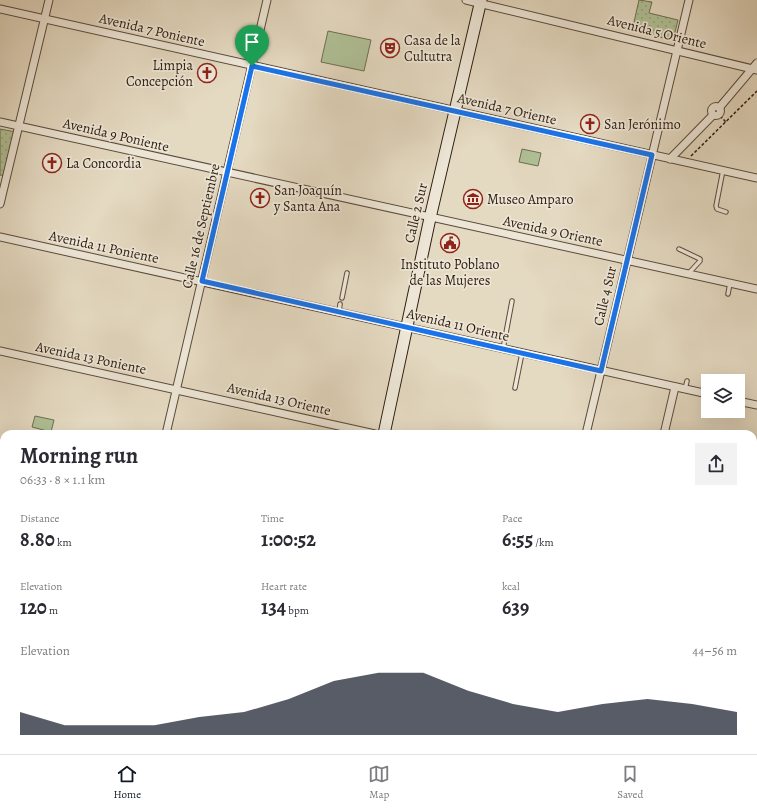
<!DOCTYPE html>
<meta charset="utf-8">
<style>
body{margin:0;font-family:Alegreya,serif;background:#f2f2f3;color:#2b2b33;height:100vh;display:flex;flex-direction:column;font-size:15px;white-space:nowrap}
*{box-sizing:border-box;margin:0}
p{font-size:13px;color:#7c7c81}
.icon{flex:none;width:22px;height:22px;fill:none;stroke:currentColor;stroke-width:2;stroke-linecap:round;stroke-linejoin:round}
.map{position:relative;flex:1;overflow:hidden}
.panel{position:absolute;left:0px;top:430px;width:757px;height:324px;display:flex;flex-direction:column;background:#fff;border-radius:12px 12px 0 0;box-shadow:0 4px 16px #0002}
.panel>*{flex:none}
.fabs{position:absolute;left:701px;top:374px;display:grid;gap:8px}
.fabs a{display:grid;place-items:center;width:44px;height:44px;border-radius:0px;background:#fff;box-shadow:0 4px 16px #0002;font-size:20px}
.pin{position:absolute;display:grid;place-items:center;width:34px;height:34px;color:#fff;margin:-41px -17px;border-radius:50% 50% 50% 0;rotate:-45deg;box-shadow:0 0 4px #0007}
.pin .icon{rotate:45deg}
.round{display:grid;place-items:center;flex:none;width:42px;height:42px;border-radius:0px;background:#f2f2f3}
.head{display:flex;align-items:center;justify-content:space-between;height:68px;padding:0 20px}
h1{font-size:22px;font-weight:700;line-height:30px}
.stats{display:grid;grid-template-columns:repeat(3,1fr);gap:6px;height:68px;padding:4px 20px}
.stats div{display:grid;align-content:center}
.stats b{font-size:20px;font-weight:700}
.stats small{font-size:11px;font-weight:400}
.stats p{font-size:11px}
.chart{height:112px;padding:8px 20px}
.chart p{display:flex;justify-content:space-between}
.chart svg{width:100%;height:72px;margin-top:4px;fill:#111827;opacity:.7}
.tab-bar{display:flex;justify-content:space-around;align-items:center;height:56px;border-top:1px solid #e1e1e2;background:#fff;font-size:11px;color:#7c7c81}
.tab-bar a{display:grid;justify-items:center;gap:2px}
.tab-bar .active{color:#111827}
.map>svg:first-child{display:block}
.green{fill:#b0c096;stroke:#6e6e52}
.park{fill:url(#park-dots);stroke:#6e6e52}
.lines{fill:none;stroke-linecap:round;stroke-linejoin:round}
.lane-casing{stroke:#5b4b3b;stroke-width:5.5}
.street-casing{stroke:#5b4b3b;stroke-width:9}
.secondary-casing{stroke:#2d1c0e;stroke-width:13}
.primary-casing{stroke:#2d1c0e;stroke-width:14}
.path{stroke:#2d1c0e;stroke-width:1.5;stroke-dasharray:3 2;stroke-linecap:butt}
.lane{stroke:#ede6d7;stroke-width:3.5}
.street{stroke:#ede6d7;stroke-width:7}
.secondary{stroke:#ede6d7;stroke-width:11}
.primary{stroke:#e4d9c1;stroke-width:12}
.route-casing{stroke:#fff;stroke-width:8}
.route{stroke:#1a73e8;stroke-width:5}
.labels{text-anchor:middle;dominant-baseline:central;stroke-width:3.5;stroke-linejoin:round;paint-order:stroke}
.street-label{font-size:14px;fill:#2d1c0e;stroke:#ede6d7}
.poi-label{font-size:14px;fill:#2d1c0e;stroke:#ede6d7;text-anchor:start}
</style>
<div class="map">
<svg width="757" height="754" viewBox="0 0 757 754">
<defs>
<pattern id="park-dots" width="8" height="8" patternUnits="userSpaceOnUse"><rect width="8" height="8" fill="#b0c096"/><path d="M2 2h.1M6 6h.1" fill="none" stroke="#98a480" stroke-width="1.8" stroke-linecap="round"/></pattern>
</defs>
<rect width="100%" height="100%" fill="#e4d9c1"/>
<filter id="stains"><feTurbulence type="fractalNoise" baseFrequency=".005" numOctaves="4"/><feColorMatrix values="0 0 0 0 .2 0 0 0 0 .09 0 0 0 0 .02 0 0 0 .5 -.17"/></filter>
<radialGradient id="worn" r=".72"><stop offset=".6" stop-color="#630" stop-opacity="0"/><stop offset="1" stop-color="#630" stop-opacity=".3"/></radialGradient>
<g class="green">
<path d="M328,31L371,40L364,71L321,62Z"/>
<path d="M522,149L541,153L538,166L519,162Z"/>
<path d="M35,416L54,420L51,432L32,427Z"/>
</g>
<g class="park">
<path d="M639,0L652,2L649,13L678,20L673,40L632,31Z"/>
<path d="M0,129L16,132L6,176L0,175Z"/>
</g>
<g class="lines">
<g class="lane-casing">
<g id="lane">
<path d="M723,170L716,206L717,209L726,212"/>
<path d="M679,249L700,259V261L688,274"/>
<path d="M728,294L730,283"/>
<path d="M342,298L347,273"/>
<path d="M339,312L340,304"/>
<path d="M503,349L512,301"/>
<path d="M515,388L522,353"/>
<path d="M685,389L687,381"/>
<path d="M753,638L757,621"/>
<path d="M753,673L757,655"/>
<path d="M732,754L733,750"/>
</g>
</g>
<g class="street-casing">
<g id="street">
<path d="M466,0L757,70"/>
<path d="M0,9L757,178"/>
<circle cx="716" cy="111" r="4.5"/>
<path d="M719,108L757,63"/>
<path d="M0,122L757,289"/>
<path d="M670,159L713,115"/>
<path d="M0,204L49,0"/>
<path d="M0,237L708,394"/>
<path d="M0,351L375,434"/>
<path d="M738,401L757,405"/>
<path d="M166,434L267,0"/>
<path d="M586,434L689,0"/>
<path d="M664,434L675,387"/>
<path d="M753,462L757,463"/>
<path d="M0,466L4,467"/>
<path d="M753,519H757"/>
<path d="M0,582L4,583"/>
<path d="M0,695H4"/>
<path d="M255,750L273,754"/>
<path d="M95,754L96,750"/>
<path d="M510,754L511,750"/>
<path d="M588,754L589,750"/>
</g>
</g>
<g class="secondary-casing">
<g id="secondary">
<path d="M384,434L430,218L481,0"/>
<path d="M753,572L757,555"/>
<path d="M753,745L757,727"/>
<path d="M315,754V750"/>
<path d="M709,754L710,750"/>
</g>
</g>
<g class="primary-casing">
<g id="primary">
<path d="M753,619L757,599"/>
<path d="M753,700L757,681"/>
<path d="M720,754L721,750"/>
<path d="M740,754L741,750"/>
</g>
</g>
<g class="path">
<path d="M720,116L726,122"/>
<path d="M691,156L757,91"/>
</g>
<use href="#lane" class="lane"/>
<use href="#street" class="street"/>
<use href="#secondary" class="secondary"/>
<use href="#primary" class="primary"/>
</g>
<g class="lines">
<g class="route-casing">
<path id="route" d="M252,66L652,155L601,371L202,281Z"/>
</g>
<use href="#route" class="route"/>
</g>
<defs>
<g id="theatre-ring" transform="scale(1)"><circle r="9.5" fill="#ede6d7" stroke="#8f2418" stroke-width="1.5"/><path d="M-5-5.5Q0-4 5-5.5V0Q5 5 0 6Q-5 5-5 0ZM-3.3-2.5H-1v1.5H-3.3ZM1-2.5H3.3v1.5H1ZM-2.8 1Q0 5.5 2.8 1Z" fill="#8f2418"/></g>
<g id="church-ring" transform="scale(1)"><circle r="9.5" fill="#ede6d7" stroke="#8f2418" stroke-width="1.5"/><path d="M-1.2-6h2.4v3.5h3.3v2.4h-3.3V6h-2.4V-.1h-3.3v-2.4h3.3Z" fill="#8f2418"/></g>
<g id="museum-ring" transform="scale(1)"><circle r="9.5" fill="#ede6d7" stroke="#8f2418" stroke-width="1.5"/><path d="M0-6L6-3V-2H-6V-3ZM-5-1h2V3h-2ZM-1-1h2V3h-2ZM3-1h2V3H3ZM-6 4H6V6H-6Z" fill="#8f2418"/></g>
<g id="civic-ring" transform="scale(1)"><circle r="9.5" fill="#ede6d7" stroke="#8f2418" stroke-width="1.5"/><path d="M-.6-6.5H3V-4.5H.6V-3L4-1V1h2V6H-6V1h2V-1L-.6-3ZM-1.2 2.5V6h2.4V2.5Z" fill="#8f2418"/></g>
</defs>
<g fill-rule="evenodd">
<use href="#theatre-ring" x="390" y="48"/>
<use href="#church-ring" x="207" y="73"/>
<use href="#church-ring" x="590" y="124"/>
<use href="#church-ring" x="52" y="163"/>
<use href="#church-ring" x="260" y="198"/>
<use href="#museum-ring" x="473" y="199"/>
<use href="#civic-ring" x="450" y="243"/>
</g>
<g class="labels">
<g class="street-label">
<text transform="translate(152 30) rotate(13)">Avenida 7 Poniente</text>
<text transform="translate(657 32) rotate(14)">Avenida 5 Oriente</text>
<text transform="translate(507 109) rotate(13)">Avenida 7 Oriente</text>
<text transform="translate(116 135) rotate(13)">Avenida 9 Poniente</text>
<text transform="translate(416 213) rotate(-77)">Calle 2 Sur</text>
<text transform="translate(201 226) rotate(-77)">Calle 16 de Septiembre</text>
<text transform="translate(553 231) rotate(12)">Avenida 9 Oriente</text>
<text transform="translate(104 247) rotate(12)">Avenida 11 Poniente</text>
<text transform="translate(605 296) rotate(-77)">Calle 4 Sur</text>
<text transform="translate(458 325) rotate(13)">Avenida 11 Oriente</text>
<text transform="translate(91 358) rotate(12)">Avenida 13 Poniente</text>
<text transform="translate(279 399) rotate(13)">Avenida 13 Oriente</text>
</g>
<g class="poi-label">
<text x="404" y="40">Casa de la<tspan x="404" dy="16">Cultutra</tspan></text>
<text x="193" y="65" text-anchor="end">Limpia<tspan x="193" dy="16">Concepción</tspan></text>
<text x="604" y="124">San Jerónimo</text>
<text x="66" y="163">La Concordia</text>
<text x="274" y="190">San Joaquín<tspan x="274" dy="16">y Santa Ana</tspan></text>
<text x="487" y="199">Museo Amparo</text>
<text x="450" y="264" text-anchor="middle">Instituto Poblano<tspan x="450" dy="16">de las Mujeres</tspan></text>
</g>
</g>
<rect width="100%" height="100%" filter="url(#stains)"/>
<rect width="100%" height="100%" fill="url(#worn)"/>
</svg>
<div class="fabs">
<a><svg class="icon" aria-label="layers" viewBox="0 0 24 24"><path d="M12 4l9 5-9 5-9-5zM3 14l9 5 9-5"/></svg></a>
</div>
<div class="pin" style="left:252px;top:66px;background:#1e9e55"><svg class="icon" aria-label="arrive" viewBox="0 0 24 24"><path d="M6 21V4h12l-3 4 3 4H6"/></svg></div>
<section class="panel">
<div class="head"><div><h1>Morning run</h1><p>06:33 · 8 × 1.1 km</p></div><a class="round"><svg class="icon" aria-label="share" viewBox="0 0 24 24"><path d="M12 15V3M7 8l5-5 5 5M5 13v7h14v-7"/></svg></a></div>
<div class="stats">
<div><p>Distance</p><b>8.80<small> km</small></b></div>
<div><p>Time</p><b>1:00:52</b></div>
<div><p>Pace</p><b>6:55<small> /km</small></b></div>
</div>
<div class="stats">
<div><p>Elevation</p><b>120<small> m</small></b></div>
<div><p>Heart rate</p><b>134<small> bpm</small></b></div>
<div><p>kcal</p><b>639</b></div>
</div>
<div class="chart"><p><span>Elevation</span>44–56 m</p>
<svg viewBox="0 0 160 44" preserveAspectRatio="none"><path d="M0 44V30L10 38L20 38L30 38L40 33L50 30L60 22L70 11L80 6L90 6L100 17L110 25L120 30L130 25L140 22L150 25L160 30V44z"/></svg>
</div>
</section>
</div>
<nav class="tab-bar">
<a class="active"><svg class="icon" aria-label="home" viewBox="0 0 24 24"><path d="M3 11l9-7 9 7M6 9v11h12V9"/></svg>Home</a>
<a><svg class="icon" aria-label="map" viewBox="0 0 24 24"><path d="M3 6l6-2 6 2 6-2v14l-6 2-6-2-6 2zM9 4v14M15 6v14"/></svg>Map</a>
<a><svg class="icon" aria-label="saved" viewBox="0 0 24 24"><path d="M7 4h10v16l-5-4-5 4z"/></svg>Saved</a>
</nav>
